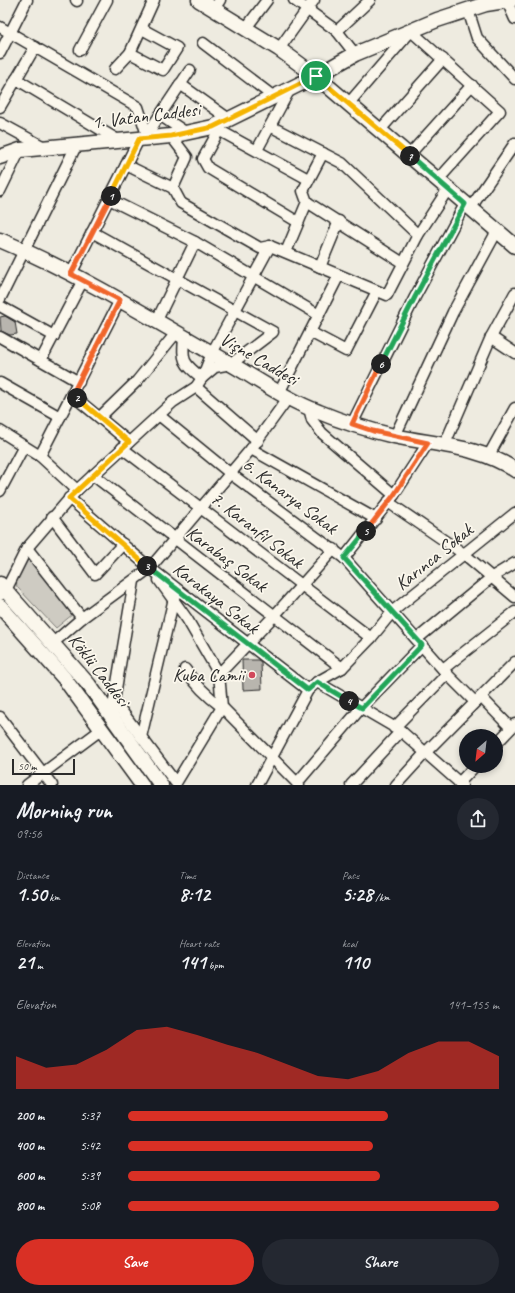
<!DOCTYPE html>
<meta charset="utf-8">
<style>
body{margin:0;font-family:Caveat,sans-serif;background:#242831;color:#f1f3f6;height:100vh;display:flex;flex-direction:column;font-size:15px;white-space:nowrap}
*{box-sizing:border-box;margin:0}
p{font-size:13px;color:#9ea1a6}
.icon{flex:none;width:22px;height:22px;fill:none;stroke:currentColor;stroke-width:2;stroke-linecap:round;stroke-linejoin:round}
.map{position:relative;height:785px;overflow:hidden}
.panel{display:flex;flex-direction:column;background:#171b24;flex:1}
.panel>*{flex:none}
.needle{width:26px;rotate:208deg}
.tools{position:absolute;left:459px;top:729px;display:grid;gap:8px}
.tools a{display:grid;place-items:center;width:44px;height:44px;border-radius:50%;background:#171b24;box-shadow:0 2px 6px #0003;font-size:20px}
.scale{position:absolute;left:12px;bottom:10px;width:63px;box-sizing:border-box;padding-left:4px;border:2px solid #2b2b2b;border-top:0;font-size:11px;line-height:14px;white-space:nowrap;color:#2b2b2b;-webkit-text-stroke:3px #fbf7ec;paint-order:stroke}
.pin{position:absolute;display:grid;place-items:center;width:34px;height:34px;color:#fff;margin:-17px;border:2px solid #fff;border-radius:50%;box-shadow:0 1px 4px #0007}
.km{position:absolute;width:20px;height:20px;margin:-10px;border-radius:50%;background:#222;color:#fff;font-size:11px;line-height:20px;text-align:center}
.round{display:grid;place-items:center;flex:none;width:42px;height:42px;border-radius:21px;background:#242831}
.overview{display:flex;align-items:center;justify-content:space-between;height:68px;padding:0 16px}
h1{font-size:22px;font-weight:800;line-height:30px}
.figures{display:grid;grid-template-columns:repeat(3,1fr);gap:6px;height:68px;padding:4px 16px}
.figures div{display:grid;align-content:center}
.figures b{font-size:20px;font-weight:800}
.figures small{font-size:11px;font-weight:400}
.figures p{font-size:11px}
.chart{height:112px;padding:8px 16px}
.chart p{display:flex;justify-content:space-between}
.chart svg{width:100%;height:72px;margin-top:4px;fill:#d93025;opacity:.7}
.button{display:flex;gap:8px;margin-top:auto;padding:8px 16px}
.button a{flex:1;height:46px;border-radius:24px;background:#d93025;color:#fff;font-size:16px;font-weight:800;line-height:46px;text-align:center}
.button a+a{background:#242831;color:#f1f3f6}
ul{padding:0 16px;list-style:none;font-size:13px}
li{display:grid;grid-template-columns:64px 48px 1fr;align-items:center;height:30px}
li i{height:10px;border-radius:5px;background:#d93025}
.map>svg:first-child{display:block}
.green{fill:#cecbc2;stroke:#7c7b76}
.building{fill:#b8b5ae;stroke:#2b2b2b}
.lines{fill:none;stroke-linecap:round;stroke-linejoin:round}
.street-casing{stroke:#2b2b2b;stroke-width:13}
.secondary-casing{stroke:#2b2b2b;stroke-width:17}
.street{stroke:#fbf7ec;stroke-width:10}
.secondary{stroke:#fbf7ec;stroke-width:14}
.split-1-casing{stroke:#fff;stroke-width:8}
.split-2-casing{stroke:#fff;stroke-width:8}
.split-3-casing{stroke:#fff;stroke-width:8}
.split-4-casing{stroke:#fff;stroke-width:8}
.split-5-casing{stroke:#fff;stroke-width:8}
.split-6-casing{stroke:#fff;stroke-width:8}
.split-7-casing{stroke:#fff;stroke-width:8}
.split-8-casing{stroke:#fff;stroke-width:8}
.split-1{stroke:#f5b400;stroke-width:5}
.split-2{stroke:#f0652b;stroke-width:5}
.split-3{stroke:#f5b400;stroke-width:5}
.split-4{stroke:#22a559;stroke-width:5}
.split-5{stroke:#22a559;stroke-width:5}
.split-6{stroke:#f0652b;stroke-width:5}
.split-7{stroke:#22a559;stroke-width:5}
.split-8{stroke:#f5b400;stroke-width:5}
.poi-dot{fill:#d1495b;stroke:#fbf7ec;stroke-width:1.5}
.labels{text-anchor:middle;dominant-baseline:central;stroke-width:3.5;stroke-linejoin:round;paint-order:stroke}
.street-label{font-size:19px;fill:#2b2b2b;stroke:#fbf7ec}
.poi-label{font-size:19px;fill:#2b2b2b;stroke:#fbf7ec;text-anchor:end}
</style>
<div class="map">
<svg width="515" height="785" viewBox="0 0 515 785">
<rect width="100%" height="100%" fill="#eeebe0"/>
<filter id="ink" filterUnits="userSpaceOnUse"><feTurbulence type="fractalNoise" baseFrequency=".025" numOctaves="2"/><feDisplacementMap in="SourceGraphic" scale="8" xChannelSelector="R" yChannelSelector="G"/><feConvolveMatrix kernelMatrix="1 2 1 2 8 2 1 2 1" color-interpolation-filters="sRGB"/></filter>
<g filter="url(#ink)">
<path class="green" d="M29,560L34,562L73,614L56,628L17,587L16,580L24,562Z"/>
<g class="building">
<path d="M5,316L15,322L17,334L10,335L1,331L0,317Z"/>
<path d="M242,660H258L261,662L262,689L243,690Z"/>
</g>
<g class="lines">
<g class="street-casing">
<g id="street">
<path d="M76,0L77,1"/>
<path d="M294,0L337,31L355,54"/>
<path d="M507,1L515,19"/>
<path d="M214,9L220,0"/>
<path d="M468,10L477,38L515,79"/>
<path d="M0,27L138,107L148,138"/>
<path d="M246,28L267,0"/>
<path d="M337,31L370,0"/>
<path d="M203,43L274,97"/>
<path d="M279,49L314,0"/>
<path d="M80,50L107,0"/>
<path d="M0,53L27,0"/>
<path d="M130,53L163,70L177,48L142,29"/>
<path d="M115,69L130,53L154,0"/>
<path d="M16,79L118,140"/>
<path d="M180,84L229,119"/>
<path d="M349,103L411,31L500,111L438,180"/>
<path d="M0,107L35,47"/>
<path d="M160,115L185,132"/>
<path d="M0,123L44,147"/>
<path d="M270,126L342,163L418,235"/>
<path d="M213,127L308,179"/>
<path d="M219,130L203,159L208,168L298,222"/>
<path d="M380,130L443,59"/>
<path d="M148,133L190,70"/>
<path d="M171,136L187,157L173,188"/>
<path d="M257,150L290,89"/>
<path d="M409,155L472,85"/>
<path d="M126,165L173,188L181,203L260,248L270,246L387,295L418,235L448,189"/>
<path d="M0,191L20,150"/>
<path d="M109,199L195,242L319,315"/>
<path d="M307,202L403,263"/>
<path d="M470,209L515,143"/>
<path d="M286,252L307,202L303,191L323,153"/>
<path d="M320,267L339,221"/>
<path d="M71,274L139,139"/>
<path d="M0,299L77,144"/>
<path d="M0,306L54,336"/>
<path d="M156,322L195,242"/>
<path d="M310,332L346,351L377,291"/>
<path d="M0,337L79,382"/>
<path d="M491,337L515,353"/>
<path d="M184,338C182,361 183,363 202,378L212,353L270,246"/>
<path d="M41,360L83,280"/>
<path d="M0,383L60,417"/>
<path d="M196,387L258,441"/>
<path d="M279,393L339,275"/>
<path d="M72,395L129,442"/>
<path d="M309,408L312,420L322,433L394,495"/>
<path d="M160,416L231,474L344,558L447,674L475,702"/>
<path d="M100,417L137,381L176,333"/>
<path d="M352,424L415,297L465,204"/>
<path d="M0,431L40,456L77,490"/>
<path d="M395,436L453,312L497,231"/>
<path d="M444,446L491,337L515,293"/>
<path d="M122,448L371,638"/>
<path d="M251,449L376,519"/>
<path d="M489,455L515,408"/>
<path d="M40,456L120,300"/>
<path d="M93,475L342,668"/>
<path d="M0,491L24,446"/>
<path d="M69,498L150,568L308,690"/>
<path d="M388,502L464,554L515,597"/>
<path d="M52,517L95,574L123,544"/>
<path d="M27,548L82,618"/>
<path d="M344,558L394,495L428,443"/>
<path d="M159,580L187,619L219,674L222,707"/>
<path d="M134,581L114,701L176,783L222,707"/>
<path d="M0,595L6,590L27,548L77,490L173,402L196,387L202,378L215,367L231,364L273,332L92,232"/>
<path d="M417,639L492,577L515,563"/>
<path d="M53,643L82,618L150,568L251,449L288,398"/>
<path d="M185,669C195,684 207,696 222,707L299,785"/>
<path d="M443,669L515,612"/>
<path d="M219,674L274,616L334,549"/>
<path d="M317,682L401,731L462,785"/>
<path d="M481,697L511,728"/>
<path d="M0,717L52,785"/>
<path d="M394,728L447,674"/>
<path d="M141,737L175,594"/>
<path d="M496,744L515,724"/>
<path d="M297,783L361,708L422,645"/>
<path d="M459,783L475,766"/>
<path d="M27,785L102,729"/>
<path d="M257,785L308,690L317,682L342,668L371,638L393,611L515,513"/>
<path d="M351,785L401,731"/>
<path d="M396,785L426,752L515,662"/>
</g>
</g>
<g class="secondary-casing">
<g id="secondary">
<path d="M199,0L279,49L316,76L515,246"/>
<path d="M0,157L20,150L171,136L213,127L316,76L355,54L437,20L486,4L511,0"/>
<path d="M0,240C80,274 154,320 229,363C259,380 287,400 319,412C343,422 369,430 394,436C435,445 480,446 515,470"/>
<path d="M0,584L89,685L161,785"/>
<path d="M0,606L64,678L142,785"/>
</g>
</g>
<use href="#street" class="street"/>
<use href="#secondary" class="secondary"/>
</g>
</g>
<g class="lines" filter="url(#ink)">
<g class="split-1-casing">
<path id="split-1" d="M111,196L139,139L171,136L213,127L316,76"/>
</g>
<g class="split-2-casing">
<path id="split-2" d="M77,398L72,395L120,300L71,274L111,196"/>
</g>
<g class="split-3-casing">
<path id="split-3" d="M77,398L129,442L69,498L147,566"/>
</g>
<g class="split-4-casing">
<path id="split-4" d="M147,566L308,690L317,682L349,701"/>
</g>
<g class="split-5-casing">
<path id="split-5" d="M349,701L362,708L422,645L344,558L366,531"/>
</g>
<g class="split-6-casing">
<path id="split-6" d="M366,531L394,495L428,443L373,431L352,424L381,364"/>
</g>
<g class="split-7-casing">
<path id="split-7" d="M381,364L415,297L465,204L410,156"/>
</g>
<g class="split-8-casing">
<path id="split-8" d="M316,76L410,156"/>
</g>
<use href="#split-1" class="split-1"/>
<use href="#split-2" class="split-2"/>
<use href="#split-3" class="split-3"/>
<use href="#split-4" class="split-4"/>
<use href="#split-5" class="split-5"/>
<use href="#split-6" class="split-6"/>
<use href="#split-7" class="split-7"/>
<use href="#split-8" class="split-8"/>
</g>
<circle class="poi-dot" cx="252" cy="675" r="4"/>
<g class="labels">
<g class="street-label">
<text transform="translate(146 116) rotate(-7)">1. Vatan Caddesi</text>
<text transform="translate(259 359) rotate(30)">Vişne Caddesi</text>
<text transform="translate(290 496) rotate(37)">6. Kanarya Sokak</text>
<text transform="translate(257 530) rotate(38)">7. Karanfil Sokak</text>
<text transform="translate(434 557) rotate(-39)">Karınca Sokak</text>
<text transform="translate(227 559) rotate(37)">Karabaş Sokak</text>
<text transform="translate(216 598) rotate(38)">Karakaya Sokak</text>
<text transform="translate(99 670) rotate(52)">Köklü Caddesi</text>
</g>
<g class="poi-label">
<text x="244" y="675">Kuba Camii</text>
</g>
</g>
</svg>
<div class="tools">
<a><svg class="needle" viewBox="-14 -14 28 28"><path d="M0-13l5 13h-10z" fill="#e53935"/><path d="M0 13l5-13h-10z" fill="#9ea1a6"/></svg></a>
</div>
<div class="scale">50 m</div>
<div class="pin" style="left:316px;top:76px;background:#1e9e55"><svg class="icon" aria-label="arrive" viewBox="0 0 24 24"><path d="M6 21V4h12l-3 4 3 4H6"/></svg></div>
<b class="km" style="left:111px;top:196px">1</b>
<b class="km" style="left:77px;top:398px">2</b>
<b class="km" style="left:147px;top:566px">3</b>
<b class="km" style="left:349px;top:701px">4</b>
<b class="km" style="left:366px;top:531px">5</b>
<b class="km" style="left:381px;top:364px">6</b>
<b class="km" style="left:410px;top:156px">7</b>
</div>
<section class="panel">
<div class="overview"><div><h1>Morning run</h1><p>09:56</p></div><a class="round"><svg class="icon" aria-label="share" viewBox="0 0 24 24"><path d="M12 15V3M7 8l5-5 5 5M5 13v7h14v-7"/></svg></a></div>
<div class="figures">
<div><p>Distance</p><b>1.50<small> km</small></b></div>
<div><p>Time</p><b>8:12</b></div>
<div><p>Pace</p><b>5:28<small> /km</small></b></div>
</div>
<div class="figures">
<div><p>Elevation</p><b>21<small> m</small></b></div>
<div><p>Heart rate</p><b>141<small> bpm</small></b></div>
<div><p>kcal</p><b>110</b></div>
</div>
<div class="chart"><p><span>Elevation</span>141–155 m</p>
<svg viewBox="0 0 160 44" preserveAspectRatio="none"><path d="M0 44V24L10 31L20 29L30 20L40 8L50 6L60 11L70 17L80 22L90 29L100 36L110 38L120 33L130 22L140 15L150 15L160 24V44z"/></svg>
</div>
<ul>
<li><b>200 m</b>5:37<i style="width:70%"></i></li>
<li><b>400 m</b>5:42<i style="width:66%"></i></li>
<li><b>600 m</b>5:39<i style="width:68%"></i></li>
<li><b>800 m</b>5:08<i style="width:100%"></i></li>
</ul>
<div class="button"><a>Save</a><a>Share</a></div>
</section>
